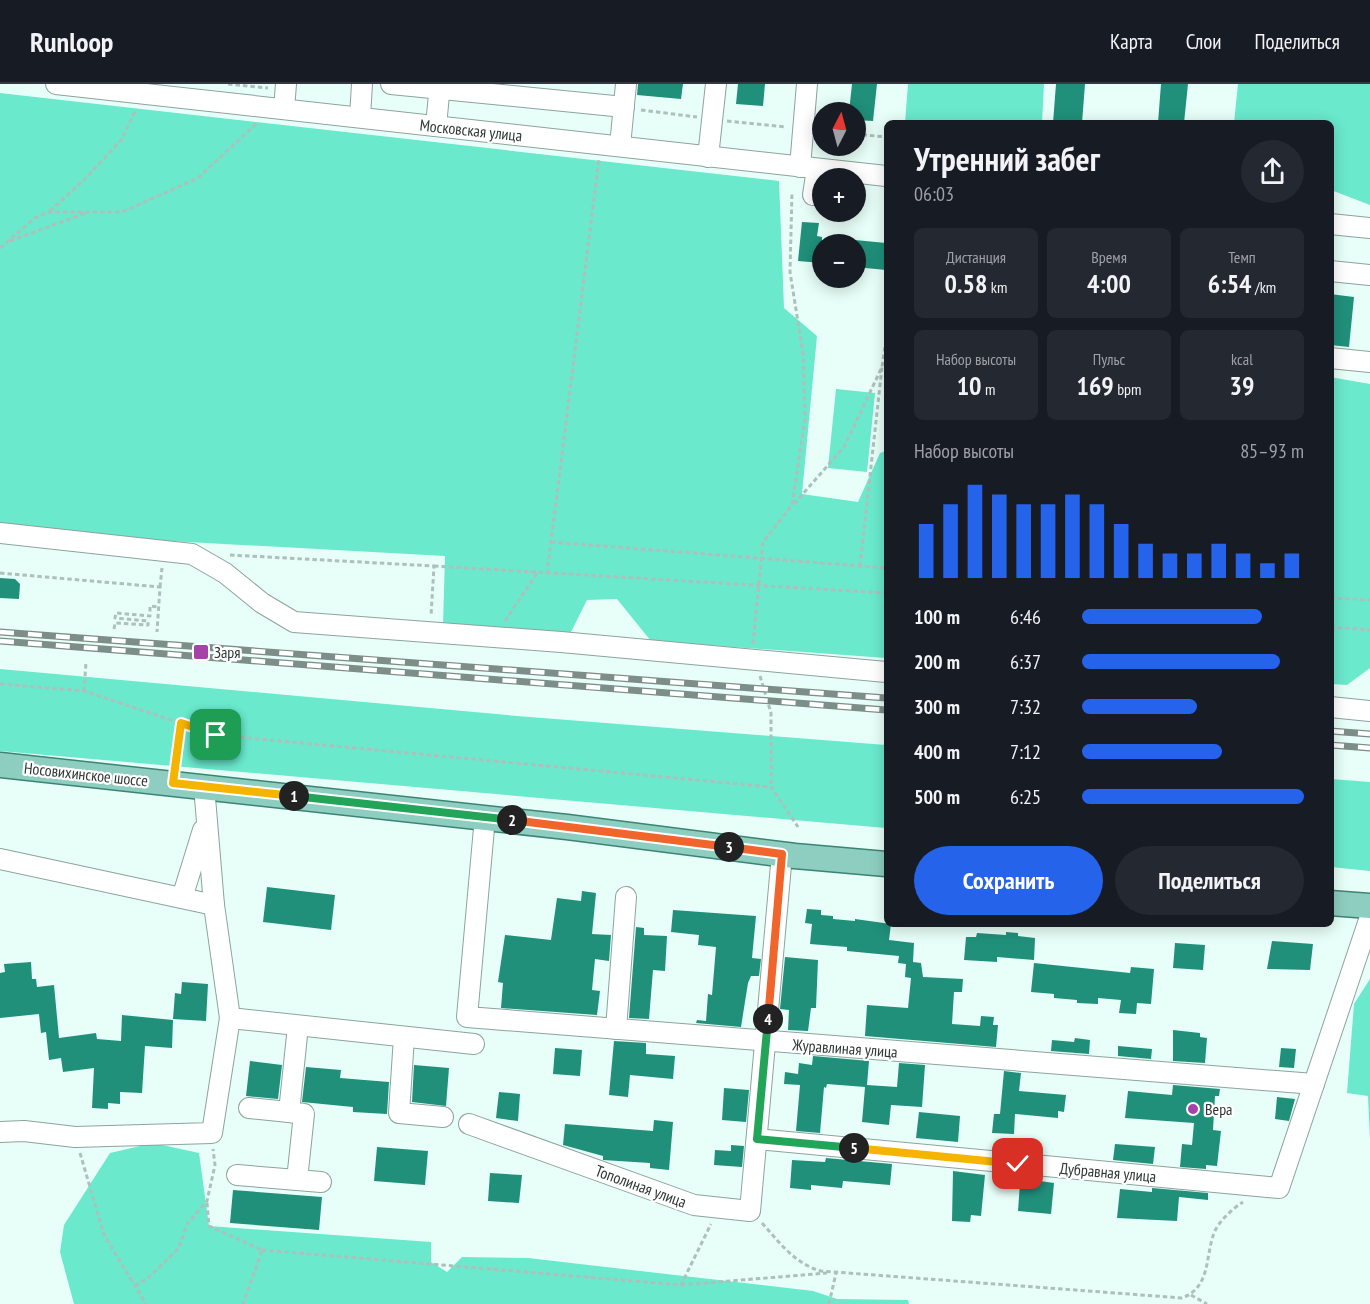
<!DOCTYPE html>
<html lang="ru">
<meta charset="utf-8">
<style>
body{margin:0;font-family:"PT Sans Narrow",sans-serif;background:#242831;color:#f1f3f6;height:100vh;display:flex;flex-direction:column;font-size:22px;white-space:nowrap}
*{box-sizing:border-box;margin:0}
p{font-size:20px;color:#9ea1a6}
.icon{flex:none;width:33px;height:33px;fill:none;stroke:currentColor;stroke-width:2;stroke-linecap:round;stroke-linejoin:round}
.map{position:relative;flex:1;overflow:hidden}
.panel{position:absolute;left:884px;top:36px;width:450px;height:807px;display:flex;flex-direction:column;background:#171b24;border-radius:9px;box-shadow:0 3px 15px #0003}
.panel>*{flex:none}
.needle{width:39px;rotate:6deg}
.controls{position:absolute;left:812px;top:18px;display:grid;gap:12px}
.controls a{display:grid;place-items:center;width:54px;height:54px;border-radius:50%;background:#171b24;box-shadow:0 3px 15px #0003;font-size:30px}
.pin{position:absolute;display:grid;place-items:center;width:51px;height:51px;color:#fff;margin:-26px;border-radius:12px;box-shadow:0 3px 9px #0006}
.km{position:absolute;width:30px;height:30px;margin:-15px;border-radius:50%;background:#222;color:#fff;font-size:16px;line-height:30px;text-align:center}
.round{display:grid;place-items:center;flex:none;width:63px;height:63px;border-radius:32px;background:#242831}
.summary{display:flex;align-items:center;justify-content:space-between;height:102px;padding:0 30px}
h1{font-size:33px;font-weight:700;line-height:45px}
.figures{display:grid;grid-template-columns:repeat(3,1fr);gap:9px;height:102px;padding:6px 30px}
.figures div{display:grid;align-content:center;border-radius:9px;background:#242831;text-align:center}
.figures b{font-size:26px;font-weight:700}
.figures small{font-size:16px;font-weight:400}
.figures p{font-size:16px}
.chart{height:168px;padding:12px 30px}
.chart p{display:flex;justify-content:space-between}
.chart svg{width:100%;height:108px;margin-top:6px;stroke:#2563eb;stroke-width:6}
.action{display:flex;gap:12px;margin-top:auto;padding:12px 30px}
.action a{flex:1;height:69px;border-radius:36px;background:#2563eb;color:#fff;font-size:24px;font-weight:700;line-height:69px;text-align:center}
.action a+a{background:#242831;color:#f1f3f6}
ul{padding:0 30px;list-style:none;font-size:20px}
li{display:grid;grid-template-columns:96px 72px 1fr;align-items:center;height:45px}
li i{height:15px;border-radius:8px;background:#2563eb}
header{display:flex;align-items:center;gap:36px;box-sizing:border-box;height:84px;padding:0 30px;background:#171b24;border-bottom:2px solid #363941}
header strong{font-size:28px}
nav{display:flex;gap:33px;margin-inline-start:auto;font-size:21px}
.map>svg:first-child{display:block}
.green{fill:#6ae9cd}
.building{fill:#20907b}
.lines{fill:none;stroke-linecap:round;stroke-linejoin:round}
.minor-casing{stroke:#8da39d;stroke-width:22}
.major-casing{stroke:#3b8474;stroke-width:27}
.path{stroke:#adc0bb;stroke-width:3;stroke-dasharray:4.5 3;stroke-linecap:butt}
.minor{stroke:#fff;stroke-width:20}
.major{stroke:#8ecec0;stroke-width:24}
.rail-casing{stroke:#7d8d88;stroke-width:7}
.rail{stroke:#fff;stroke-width:4.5;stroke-dasharray:14;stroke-linecap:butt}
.split-1-casing{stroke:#fff;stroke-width:12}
.split-2-casing{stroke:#fff;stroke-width:12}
.split-3-casing{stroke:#fff;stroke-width:12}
.split-4-casing{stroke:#fff;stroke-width:12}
.split-5-casing{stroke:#fff;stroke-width:12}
.split-6-casing{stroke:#fff;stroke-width:12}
.split-1{stroke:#f5b400;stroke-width:8}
.split-2{stroke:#22a559;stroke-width:8}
.split-3{stroke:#f0652b;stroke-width:8}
.split-4{stroke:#f0652b;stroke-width:8}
.split-5{stroke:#22a559;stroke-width:8}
.split-6{stroke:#f5b400;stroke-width:8}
.poi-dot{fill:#a643a9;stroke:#fff;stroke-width:2}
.labels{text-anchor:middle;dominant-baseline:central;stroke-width:4.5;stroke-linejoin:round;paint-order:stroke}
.street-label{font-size:16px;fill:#2d3734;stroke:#fff}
.poi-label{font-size:16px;fill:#2d3734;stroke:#fff;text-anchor:start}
</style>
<header>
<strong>Runloop</strong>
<nav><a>Карта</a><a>Слои</a><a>Поделиться</a></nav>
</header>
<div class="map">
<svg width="1370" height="1220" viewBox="0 0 1370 1220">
<rect width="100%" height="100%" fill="#e7fff8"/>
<g class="green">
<path d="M908,0H1044L1042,39H905Z"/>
<path d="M1238,0H1370V121L1331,106L1330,39H1234Z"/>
<path d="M0,9L779,97L784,224L817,252L802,410L858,418L880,369L886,367V574L651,557L617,515L587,516L570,550L443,541L445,472L169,457L0,439Z"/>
<path d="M1330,293L1370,300V584L1347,601L1331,600Z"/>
<path d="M836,305L875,309L867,388L828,384Z"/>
<path d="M0,585L517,632L886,661V744L0,667Z"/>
<path d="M1331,695L1370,698V787L1331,783Z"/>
<path d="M1370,895V1057L1368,1012L1347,1009L1354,920Z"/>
<path d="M153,1059L199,1069L209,1142L431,1158V1178L447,1188L462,1173L528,1174L813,1207L837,1215L908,1216L909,1220H74L60,1168L64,1141L110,1069Z"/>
</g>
<g class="building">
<path d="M638,0H683L681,15L637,11Z"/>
<path d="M738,0H765L763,22L736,20Z"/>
<path d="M852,0H877L873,37L855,36V28H849Z"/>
<path d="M1056,0H1085L1082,39H1053Z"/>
<path d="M1161,0H1188L1184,39H1158Z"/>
<path d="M802,138L819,139L817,152L822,153V179L798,177Z"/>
<path d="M855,156L886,159V186L855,183Z"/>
<path d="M1330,210L1354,213L1349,263L1330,261Z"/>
<path d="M0,494L15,495L20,500L19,515L0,514Z"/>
<path d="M267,803L335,811L331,846L263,838Z"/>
<path d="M582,807L596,809L592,850L611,851L609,877L595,875L592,906L600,907L597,931L501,924L503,899L498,898L505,851L551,856L557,814L581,817Z"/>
<path d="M807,825L821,826V831L833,832V835L855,837V835L891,840L889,856L914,859L913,878L921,879L923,893L963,895L962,908H954L952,940L980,942L981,932L994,933L993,941H998L996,963L865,952L867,921L908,924L911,894L905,893L906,880L898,879L899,872L847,867V863L810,860L812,840L805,839Z"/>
<path d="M673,826L756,832L752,874L761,875L759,892H751L748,899L741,943L696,939L697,936L706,937L708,910L712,911L716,863L698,861L699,851L671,848Z"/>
<path d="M636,843L644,844V851L667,852L665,887L653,886L649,935L629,934Z"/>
<path d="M1006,848L1018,849V852L1035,854L1034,876L997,873V878L964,876L966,853H976L977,849L1006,851Z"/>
<path d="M1272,857L1313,860L1310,886L1267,885Z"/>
<path d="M1175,859L1205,861L1203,886L1173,884Z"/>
<path d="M785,873L818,876L816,924H811L808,947L788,946L789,926L780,925Z"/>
<path d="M31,878L32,895H36L37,903L54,901L59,954L96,949L97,955L121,957L122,931L173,936L172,964L145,962L142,1009L120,1008V1020L108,1019V1025L92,1024L94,984L63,988L61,974L49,976L46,948L41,949L39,930L0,934V889L5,888L4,880Z"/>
<path d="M1034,879L1130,889L1131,883L1154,885L1151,920L1137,919L1136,930L1119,929L1121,916L1098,914V920L1077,919V916L1054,914V910L1031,908Z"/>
<path d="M182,898L208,900L206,937L173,935L175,909L181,910Z"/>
<path d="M1173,946L1200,949V953L1207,954L1205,979L1173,977Z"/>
<path d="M1075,954L1090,956L1089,970L1051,967L1052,956L1074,958Z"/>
<path d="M614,957L646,959V970L675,972L673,995L630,991L628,1013L609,1011Z"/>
<path d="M1118,962L1152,965L1151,975L1118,972Z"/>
<path d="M555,964L582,966L580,992L553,990Z"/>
<path d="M1281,964L1296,965L1294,984L1279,983Z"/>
<path d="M813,972L869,977L867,1001L897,1003L899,979L925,981L922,1023L891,1021L889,1041L862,1038L865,1003L827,1000L826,1004L824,1003L820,1049L796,1047L800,1001L784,1000L785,988L798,990L799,979L812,981Z"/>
<path d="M250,977L282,981L278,1015L246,1012Z"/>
<path d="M414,981L449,984L446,1022L412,1018Z"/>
<path d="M306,983L341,986L340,994L389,998L387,1030L353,1028V1023L302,1018Z"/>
<path d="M1004,987L1021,989L1019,1007L1066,1011L1064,1028L1058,1027V1034L1015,1030L1014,1050L992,1049L994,1030H1000Z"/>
<path d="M1173,1001L1220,1005L1219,1012H1215L1213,1046L1221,1047L1217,1082L1206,1081V1085L1180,1083L1182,1060L1192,1061L1194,1039L1125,1034L1128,1007L1172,1011Z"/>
<path d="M724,1004L749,1006L746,1038L722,1036Z"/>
<path d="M499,1008L520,1010L518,1037L496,1034Z"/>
<path d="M1277,1013L1295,1015L1289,1037L1275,1035Z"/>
<path d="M919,1028L960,1032L958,1058L916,1054Z"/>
<path d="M654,1036L673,1038L669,1086L650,1084V1079L603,1076V1072L563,1061L565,1040L653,1047Z"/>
<path d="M1115,1060L1155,1063L1153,1080L1113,1076Z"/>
<path d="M731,1061L744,1062L742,1083L714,1081L715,1066L731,1067Z"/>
<path d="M377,1063L428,1067L425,1101L374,1097Z"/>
<path d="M826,1074L892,1080L890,1101L843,1097L842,1104L811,1101V1106L790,1104L792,1076L825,1078Z"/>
<path d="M953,1087L985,1091L981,1132L971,1131L970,1138L952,1137Z"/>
<path d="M490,1089L522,1091L519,1119L488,1117Z"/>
<path d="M1040,1097L1054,1099L1051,1130L1018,1127L1020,1099L1040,1100Z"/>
<path d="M1152,1104L1208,1109V1116L1179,1113L1177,1137L1117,1134L1120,1105L1152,1108Z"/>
<path d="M233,1106L322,1113L319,1146L230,1139Z"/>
</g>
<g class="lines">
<g class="minor-casing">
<g id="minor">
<path d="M56,0L886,92"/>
<path d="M391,0L624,23"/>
<path d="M284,25L286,0"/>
<path d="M360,33L362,0"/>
<path d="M436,42L440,0"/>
<path d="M620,62L626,0"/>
<path d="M708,73L716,0"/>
<path d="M800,83L807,0"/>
<path d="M813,111L817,85"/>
<path d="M1330,140L1370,144"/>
<path d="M1330,187L1370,191"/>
<path d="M1330,274L1370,278"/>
<path d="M0,449L192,470L225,489L262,519L294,538L561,558L886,588"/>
<path d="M1330,623L1370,627"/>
<path d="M204,702L214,821L230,934L474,960"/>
<path d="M485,733L467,933L1314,1000"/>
<path d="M0,775L214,821"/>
<path d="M182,814L203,746"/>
<path d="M616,945L626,813"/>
<path d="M404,953L399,1029L443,1033"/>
<path d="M249,1024L289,1028"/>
<path d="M469,1040L694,1121L750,1127L782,770"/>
<path d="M0,1048L24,1047L75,1053L212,1049L230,934"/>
<path d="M757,1055L1279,1104L1370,833"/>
<path d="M237,1091L297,1096L304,1030L289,1028L298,942"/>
<path d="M297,1096L321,1098"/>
</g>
</g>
<g class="major-casing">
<g id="major">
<path d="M0,681L567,743L795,772L886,780"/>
<path d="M1330,819L1370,822"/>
</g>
</g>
<g class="path">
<path d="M228,0L268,4"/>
<path d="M641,26L697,33"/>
<path d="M727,37L786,43"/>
<path d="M855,50L886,53"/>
<path d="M50,127L86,94L122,55L136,25"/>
<path d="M10,157L86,129"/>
<path d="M0,164L35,134L49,128H122L198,94L257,39"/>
<path d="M794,420L844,363L882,283L886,256"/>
<path d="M551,458L886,484"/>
<path d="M230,471L434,482L431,532"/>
<path d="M434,482L886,509"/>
<path d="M860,482L882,283"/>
<path d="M0,489L160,503L157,548"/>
<path d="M547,490L599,75"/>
<path d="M160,503L162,484"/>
<path d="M1330,514L1370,516"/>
<path d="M505,537L537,489"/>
<path d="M1330,543L1370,546"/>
<path d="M114,545L115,539L148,541V537L115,534L116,529L150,532V522L159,523"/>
<path d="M753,560L763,458L792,421L805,335L803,269L790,188L792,108"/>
<path d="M760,592L771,629V703"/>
<path d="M0,600L84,607L216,651L771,703L798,743"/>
<path d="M84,607L86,578"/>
<path d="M175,682L181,639"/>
<path d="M80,1069L104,1151L146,1220"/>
<path d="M207,1119L209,1142L262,1166L243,1220"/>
<path d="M762,1139C780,1159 795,1180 821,1187L1182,1214C1211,1203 1205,1173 1214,1149C1219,1137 1232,1125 1243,1118"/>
<path d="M262,1166L681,1201L711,1140"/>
<path d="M681,1201L827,1189"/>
<path d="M135,1202L148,1194L179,1164L187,1140L207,1117L215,1081L213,1065"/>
<path d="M1191,1211L1207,1220"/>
<path d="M829,1220L836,1189"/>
</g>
<use href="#minor" class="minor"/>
<use href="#major" class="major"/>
<g class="rail-casing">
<g id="rail">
<path d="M0,548L886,614"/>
<path d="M0,557L886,626"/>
<path d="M1330,647L1370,650"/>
<path d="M1330,661L1370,664"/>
</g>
</g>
<use href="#rail" class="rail"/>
</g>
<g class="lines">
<g class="split-1-casing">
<path id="split-1" d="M216,651L181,639L173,699L294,712"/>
</g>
<g class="split-2-casing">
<path id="split-2" d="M294,712L512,736"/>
</g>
<g class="split-3-casing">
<path id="split-3" d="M512,736L729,763"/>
</g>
<g class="split-4-casing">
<path id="split-4" d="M729,763L782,770L768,935"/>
</g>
<g class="split-5-casing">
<path id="split-5" d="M768,935L757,1055L854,1064"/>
</g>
<g class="split-6-casing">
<path id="split-6" d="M854,1064L1018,1080"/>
</g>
<use href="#split-1" class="split-1"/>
<use href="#split-2" class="split-2"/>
<use href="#split-3" class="split-3"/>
<use href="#split-4" class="split-4"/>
<use href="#split-5" class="split-5"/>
<use href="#split-6" class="split-6"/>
</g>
<g class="poi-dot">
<rect x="193" y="560" width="16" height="16" rx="3"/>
<circle cx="1193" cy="1025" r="6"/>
</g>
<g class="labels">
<g class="street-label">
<text transform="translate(471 46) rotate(6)">Московская улица</text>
<text transform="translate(86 690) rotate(6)">Носовихинское шоссе</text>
<text transform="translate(845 964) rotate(4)">Журавлиная улица</text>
<text transform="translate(1108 1088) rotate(5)">Дубравная улица</text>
<text transform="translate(641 1102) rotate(20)">Тополиная улица</text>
</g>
<g class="poi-label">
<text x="214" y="568">Заря</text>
<text x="1205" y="1025">Вера</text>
</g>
</g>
</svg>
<div class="controls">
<a><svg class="needle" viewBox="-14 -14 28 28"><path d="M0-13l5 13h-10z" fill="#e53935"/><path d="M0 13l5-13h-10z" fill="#9ea1a6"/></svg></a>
<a>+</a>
<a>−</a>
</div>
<div class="pin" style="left:216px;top:651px;background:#1e9e55"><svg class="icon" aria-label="arrive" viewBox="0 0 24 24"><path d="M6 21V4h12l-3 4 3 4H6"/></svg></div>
<div class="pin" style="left:1018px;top:1080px;background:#d93025"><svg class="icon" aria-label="check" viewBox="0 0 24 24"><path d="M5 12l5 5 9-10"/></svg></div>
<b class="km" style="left:294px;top:712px">1</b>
<b class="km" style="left:512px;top:736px">2</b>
<b class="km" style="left:729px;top:763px">3</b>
<b class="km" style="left:768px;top:935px">4</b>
<b class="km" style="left:854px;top:1064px">5</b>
<section class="panel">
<div class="summary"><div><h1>Утренний забег</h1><p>06:03</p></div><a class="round"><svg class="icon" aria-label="share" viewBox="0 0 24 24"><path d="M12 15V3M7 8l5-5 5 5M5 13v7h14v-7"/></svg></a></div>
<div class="figures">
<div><p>Дистанция</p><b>0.58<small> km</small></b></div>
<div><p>Время</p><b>4:00</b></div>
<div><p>Темп</p><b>6:54<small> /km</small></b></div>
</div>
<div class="figures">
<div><p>Набор высоты</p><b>10<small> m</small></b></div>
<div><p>Пульс</p><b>169<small> bpm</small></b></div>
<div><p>kcal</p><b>39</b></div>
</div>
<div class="chart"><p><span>Набор высоты</span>85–93 m</p>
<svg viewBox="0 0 160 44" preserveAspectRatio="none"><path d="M5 44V22M15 44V14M25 44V6M35 44V10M45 44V14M55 44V14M65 44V10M75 44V14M85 44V22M95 44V30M105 44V34M115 44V34M125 44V30M135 44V34M145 44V38M155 44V34"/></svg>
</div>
<ul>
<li><b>100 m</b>6:46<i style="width:81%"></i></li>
<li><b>200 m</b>6:37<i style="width:89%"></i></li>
<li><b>300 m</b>7:32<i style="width:52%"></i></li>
<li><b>400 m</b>7:12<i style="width:63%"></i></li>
<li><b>500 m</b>6:25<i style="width:100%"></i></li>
</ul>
<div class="action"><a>Сохранить</a><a>Поделиться</a></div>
</section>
</div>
